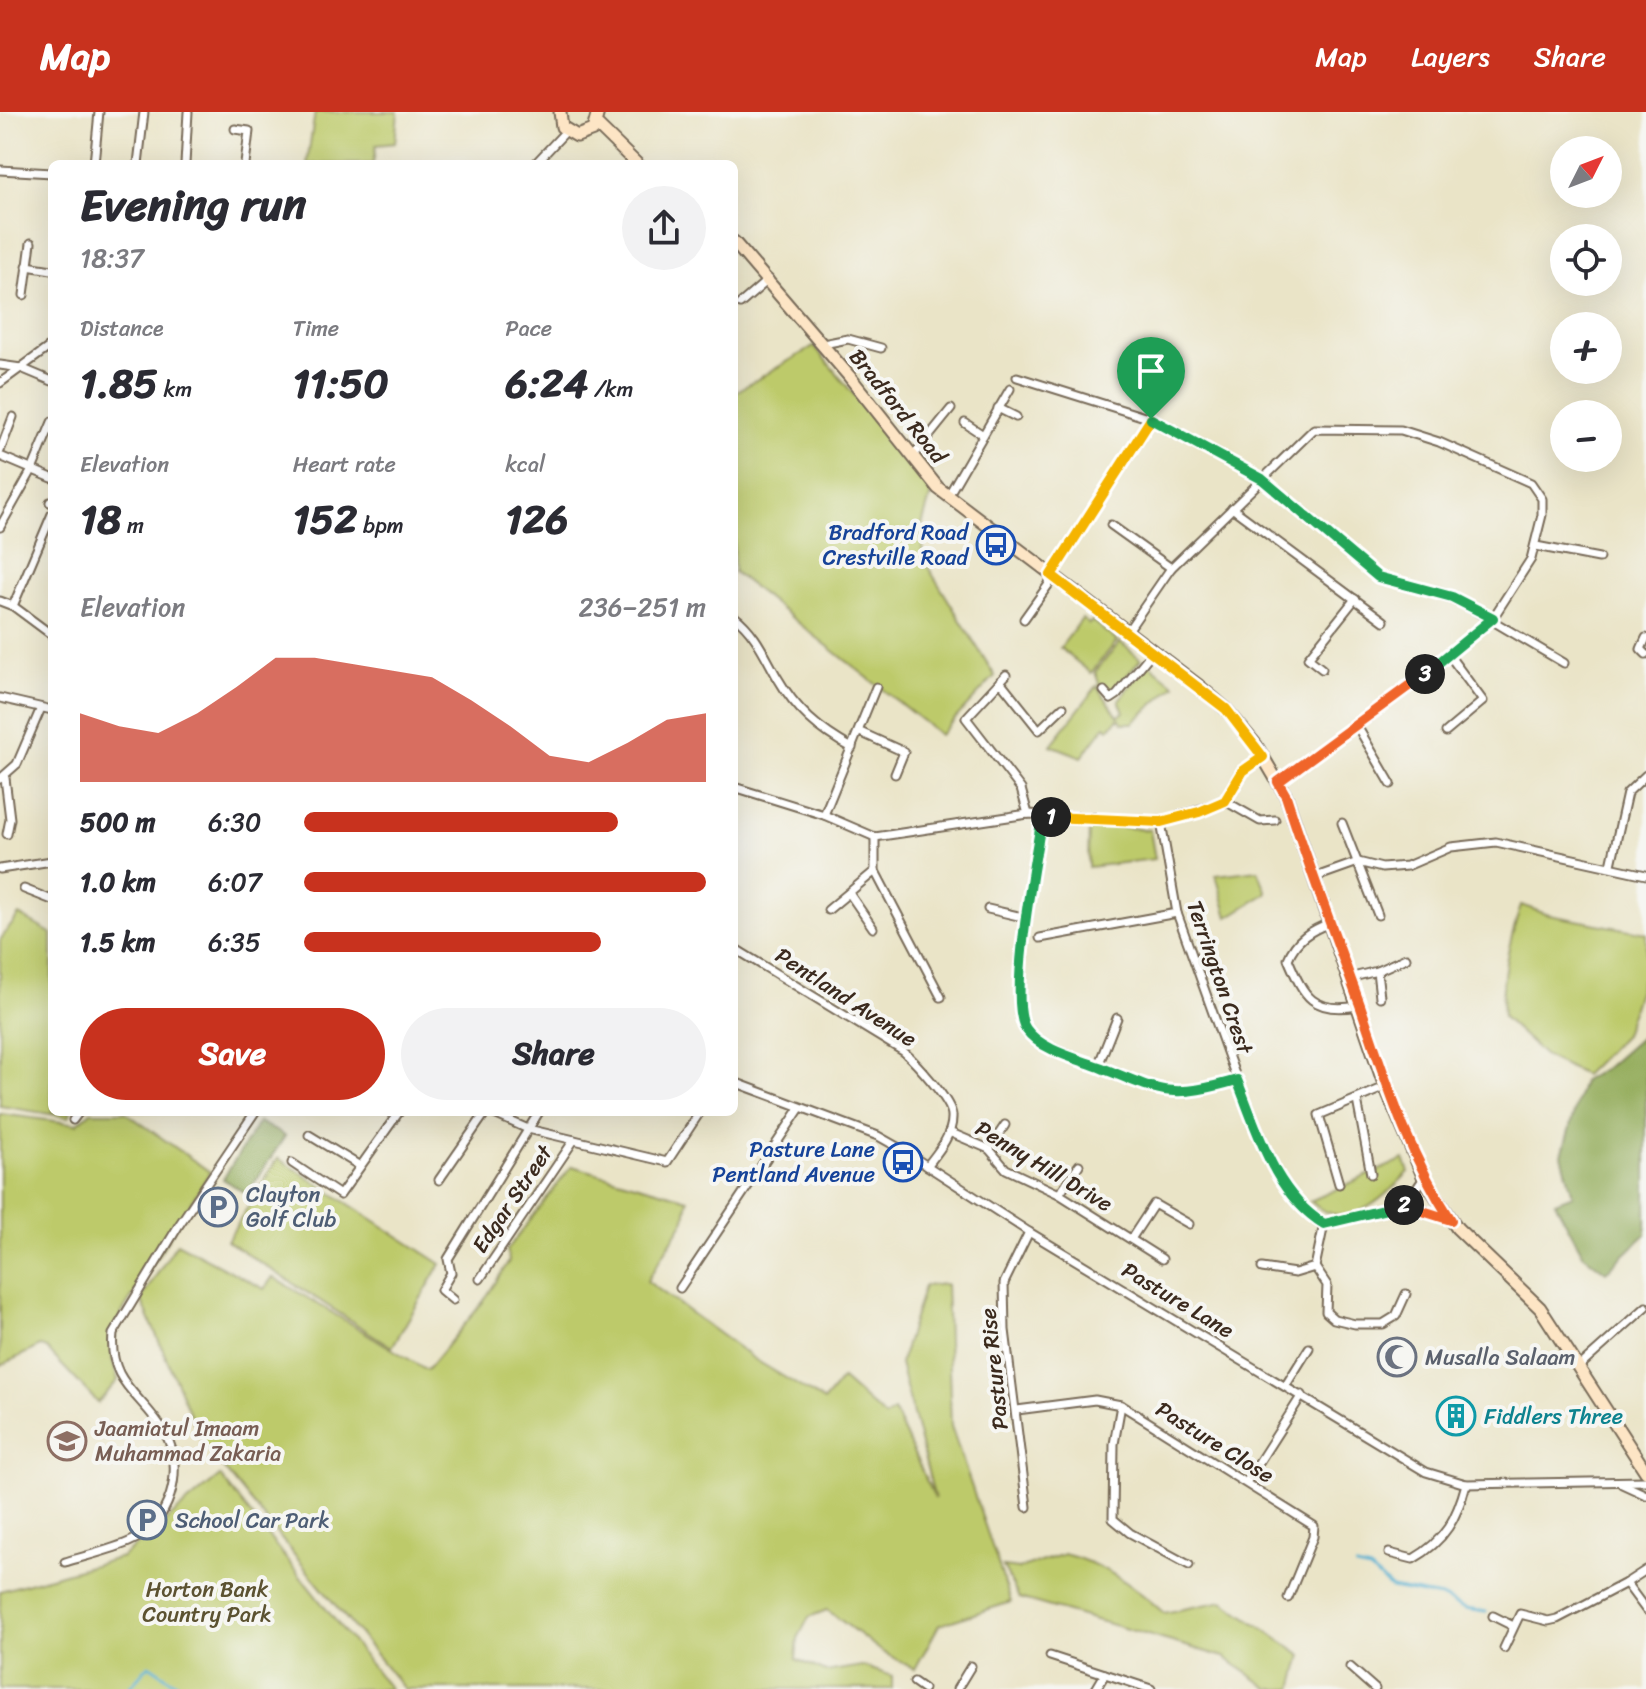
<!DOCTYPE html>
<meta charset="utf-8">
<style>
body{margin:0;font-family:Sriracha,sans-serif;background:#f2f2f3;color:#2b2b33;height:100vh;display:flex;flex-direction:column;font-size:30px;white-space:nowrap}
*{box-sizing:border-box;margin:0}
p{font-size:26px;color:#7c7c81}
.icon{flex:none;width:44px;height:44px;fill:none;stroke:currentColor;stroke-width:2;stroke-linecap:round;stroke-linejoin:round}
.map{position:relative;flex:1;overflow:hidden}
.details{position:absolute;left:48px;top:48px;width:690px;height:956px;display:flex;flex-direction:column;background:#fff;border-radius:12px;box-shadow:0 8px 32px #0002}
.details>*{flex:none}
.needle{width:52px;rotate:48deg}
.controls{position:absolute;left:1550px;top:24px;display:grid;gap:16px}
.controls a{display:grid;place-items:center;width:72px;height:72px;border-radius:50%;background:#fff;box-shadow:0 8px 32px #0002;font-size:40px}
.pin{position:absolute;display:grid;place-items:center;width:68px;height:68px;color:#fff;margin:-82px -34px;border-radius:50% 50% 50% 0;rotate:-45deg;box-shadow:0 0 8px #0007}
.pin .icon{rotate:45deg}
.km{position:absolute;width:40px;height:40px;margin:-20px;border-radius:50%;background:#222;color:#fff;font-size:22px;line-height:40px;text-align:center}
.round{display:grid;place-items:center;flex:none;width:84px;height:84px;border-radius:42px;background:#f2f2f3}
.summary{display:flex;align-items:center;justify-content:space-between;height:136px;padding:0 32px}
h1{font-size:44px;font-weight:800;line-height:60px}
.stats{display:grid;grid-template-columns:repeat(3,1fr);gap:12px;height:136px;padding:8px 32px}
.stats div{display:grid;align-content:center}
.stats b{font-size:40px;font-weight:800}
.stats small{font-size:22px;font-weight:400}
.stats p{font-size:22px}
.chart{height:224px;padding:16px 32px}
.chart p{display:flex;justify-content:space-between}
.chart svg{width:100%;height:144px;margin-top:8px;fill:#c8321e;opacity:.7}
.cta{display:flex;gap:16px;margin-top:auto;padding:16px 32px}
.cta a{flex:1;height:92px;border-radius:48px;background:#c8321e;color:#fff;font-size:32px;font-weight:800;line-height:92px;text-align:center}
.cta a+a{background:#f2f2f3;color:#2b2b33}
ul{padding:0 32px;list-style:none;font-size:26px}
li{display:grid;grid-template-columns:128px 96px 1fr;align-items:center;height:60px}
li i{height:20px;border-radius:10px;background:#c8321e}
header{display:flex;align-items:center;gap:48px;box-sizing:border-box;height:112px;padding:0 40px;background:#c8321e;color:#fff}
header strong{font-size:38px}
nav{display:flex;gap:44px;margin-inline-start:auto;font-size:28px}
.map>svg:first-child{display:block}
.green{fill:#bdca6b;stroke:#7c7a44;stroke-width:2}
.forest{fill:#96ae5f;stroke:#686c3e;stroke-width:2}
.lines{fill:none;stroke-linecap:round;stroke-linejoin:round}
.stream{stroke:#4fadce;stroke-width:3}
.street-casing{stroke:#786b59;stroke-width:11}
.secondary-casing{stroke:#786b59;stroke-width:15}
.street{stroke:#fff;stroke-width:7}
.secondary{stroke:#fde5c5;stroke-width:11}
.split-1-casing{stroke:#fff;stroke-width:16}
.split-2-casing{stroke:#fff;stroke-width:16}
.split-3-casing{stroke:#fff;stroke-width:16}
.split-4-casing{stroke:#fff;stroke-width:16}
.split-1{stroke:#f5b400;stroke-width:10}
.split-2{stroke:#22a559;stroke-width:10}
.split-3{stroke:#f0652b;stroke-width:10}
.split-4{stroke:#22a559;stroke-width:10}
.labels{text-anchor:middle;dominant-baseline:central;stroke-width:8;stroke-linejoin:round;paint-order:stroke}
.street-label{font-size:22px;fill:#3b2a1e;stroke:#f6f6f2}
.transit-label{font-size:22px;fill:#164399;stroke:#f6f6f2;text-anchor:end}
.service-label{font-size:22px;fill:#4e5e75;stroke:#f6f6f2;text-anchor:start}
.worship-label{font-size:22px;fill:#5b616d;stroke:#f6f6f2;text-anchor:start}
.culture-label{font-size:22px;fill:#0d838f;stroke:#f6f6f2;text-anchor:start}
.education-label{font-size:22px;fill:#785e54;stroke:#f6f6f2;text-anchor:start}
.park-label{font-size:22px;fill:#5c5231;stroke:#f6f6f2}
</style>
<header>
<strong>Map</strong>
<nav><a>Map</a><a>Layers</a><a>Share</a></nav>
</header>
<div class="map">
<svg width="1646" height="1577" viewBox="0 0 1646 1577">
<rect width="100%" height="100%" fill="#f6f6f2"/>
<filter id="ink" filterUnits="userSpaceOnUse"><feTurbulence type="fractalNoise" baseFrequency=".0125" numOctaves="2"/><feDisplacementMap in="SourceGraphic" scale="16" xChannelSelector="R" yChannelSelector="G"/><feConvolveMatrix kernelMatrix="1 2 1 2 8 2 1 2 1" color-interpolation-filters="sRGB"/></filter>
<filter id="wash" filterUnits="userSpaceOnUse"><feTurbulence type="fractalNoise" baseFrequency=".006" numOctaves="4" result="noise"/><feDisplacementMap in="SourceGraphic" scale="32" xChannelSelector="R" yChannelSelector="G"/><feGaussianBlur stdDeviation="1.8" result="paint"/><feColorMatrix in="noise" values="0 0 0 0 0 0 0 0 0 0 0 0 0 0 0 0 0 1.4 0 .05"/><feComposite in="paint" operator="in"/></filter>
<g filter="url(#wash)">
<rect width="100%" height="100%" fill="#eae4c7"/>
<g class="green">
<path d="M315,0H398L395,31L376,33L373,52H307Z"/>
<path d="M814,234L932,378L921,417L923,447L995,564L940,623L734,460V281Z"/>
<path d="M1082,507L1089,512L1092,509L1117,529L1091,561L1060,536Z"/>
<path d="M1120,530L1141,547L1114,578L1101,577L1095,560Z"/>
<path d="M1148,551L1175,573L1133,611H1123L1119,606L1109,617L1105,614L1082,645L1051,633L1097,574L1118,604L1124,600L1119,588Z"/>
<path d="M1089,712L1150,718L1155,747L1088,755Z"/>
<path d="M1258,758L1267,781L1228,805L1216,763Z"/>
<path d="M1521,793L1549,803L1646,821V855L1624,923L1584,963L1545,944L1503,905C1500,865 1509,831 1521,793Z"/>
<path d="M19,803L52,822V1000H71L68,1005L0,994V828Z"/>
<path d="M91,1000H125L210,1060L117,1209L112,1247L118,1268L98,1291L47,1237L40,1234L0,1254V1002L77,1012Z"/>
<path d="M278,1046L441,1152L392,1235L227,1129Z"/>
<path d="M1404,1047L1409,1060C1381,1088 1347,1123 1310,1089Z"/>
<path d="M572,1054L688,1087L685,1107L647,1169L754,1247L824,1289L842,1267L885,1305L894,1299L935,1387L900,1252L924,1174L946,1172L951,1314L1011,1490L939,1513L915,1557L884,1541L827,1498L809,1505L798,1526L796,1547L826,1560L862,1554L892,1564V1577H404L202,1330L141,1187L177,1131L264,1177L273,1165L427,1258L483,1190L509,1149L507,1138Z"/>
<path d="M220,1364L390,1577H0V1479L122,1445Z"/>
<path d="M1064,1442C1104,1452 1134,1474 1164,1501L1223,1489L1302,1543L1293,1577H1270L1224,1545L1019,1486L1003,1455L1019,1457Z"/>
</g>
<g class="forest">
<path d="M1646,921V1122L1606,1160L1583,1142L1555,1090L1573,1083L1562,1043L1583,969L1608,954Z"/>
<path d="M259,1010L285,1024L247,1082L223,1067Z"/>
</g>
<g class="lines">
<g class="stream">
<path d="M1356,1455L1370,1458L1391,1476L1441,1485L1465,1497L1486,1500"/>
<path d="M128,1577L149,1553L185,1577"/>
</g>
</g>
</g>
<g filter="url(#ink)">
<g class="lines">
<g class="street-casing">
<g id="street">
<path d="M235,17L249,19L245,52"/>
<path d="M94,52L99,0"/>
<path d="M138,52L144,0"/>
<path d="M185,52L188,0"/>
<path d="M535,52L566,19"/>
<path d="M0,58L52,61"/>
<path d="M27,154L52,158"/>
<path d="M24,183L31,131"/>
<path d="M740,192L769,167"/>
<path d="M823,232L848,227L881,236"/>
<path d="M0,253L21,256L52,269"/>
<path d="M1017,265L1151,307L1262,367L1378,465L1452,485L1564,551"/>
<path d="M0,271L52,233"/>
<path d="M998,296L1016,305"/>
<path d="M965,311L983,323"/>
<path d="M0,339L13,305"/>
<path d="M0,344L52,366"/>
<path d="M913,344L951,297"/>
<path d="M948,384L1010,277"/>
<path d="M50,390L52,391"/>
<path d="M1232,396L1384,509"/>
<path d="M1111,413L1171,456"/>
<path d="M0,415L32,358L52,310"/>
<path d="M1536,434L1599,446"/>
<path d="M1051,463L1151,307"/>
<path d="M0,489L13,494L52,523"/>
<path d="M13,494L52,402"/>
<path d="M734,504C755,520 764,542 777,565C796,598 819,618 852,636"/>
<path d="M1024,507L1049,472L1051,463"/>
<path d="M1127,520L1171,456L1314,317L1401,318L1439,330L1531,371L1542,387V403L1531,447L1493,506L1408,576L1278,670"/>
<path d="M1646,526L1641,537L1646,542"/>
<path d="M1322,557L1308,546L1355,487"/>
<path d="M1006,563L966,606L1021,677L1028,702"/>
<path d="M1000,569L1039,618L1063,595"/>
<path d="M1104,579L1111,587L1117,583L1153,539"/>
<path d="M0,586L52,598"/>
<path d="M1357,614L1391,672"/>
<path d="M860,620L904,640L895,662"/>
<path d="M1446,620L1483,589L1449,543"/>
<path d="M5,666L10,707L7,722"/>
<path d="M0,667L17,652L41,596"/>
<path d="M734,675L824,703L875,725L1028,702L1161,710L1225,689L1260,709L1275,708"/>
<path d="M1225,689L1243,659L1263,645"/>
<path d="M824,703L876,575"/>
<path d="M1042,705C1036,743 1007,890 1026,917C1041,938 1079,947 1102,956C1163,981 1171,987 1237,968"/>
<path d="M1161,710L1177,801L1237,968L1272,1054L1298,1091L1324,1112L1406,1092"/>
<path d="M1342,711L1378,803"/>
<path d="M875,725V759L941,885"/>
<path d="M1611,753L1627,681L1646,663"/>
<path d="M0,757L52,749"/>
<path d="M1313,766L1358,750L1382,756L1407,754L1451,735L1496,730L1646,763"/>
<path d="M24,777L52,788"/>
<path d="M849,781L873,816"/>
<path d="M988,797L1027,806"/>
<path d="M828,798L875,759"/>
<path d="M1330,811C1311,818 1296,827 1288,847C1304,885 1313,902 1358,894"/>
<path d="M1040,826L1177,801"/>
<path d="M734,836L903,939C915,950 952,989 952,1004C953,1023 937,1041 927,1054"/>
<path d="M1377,859L1380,885"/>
<path d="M1349,866L1377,859L1406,846"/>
<path d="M1098,954L1117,906"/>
<path d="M734,970L878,1024L901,1037L1029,1120L1426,1360L1466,1372L1646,1369"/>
<path d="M1357,988L1371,1062"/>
<path d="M490,1000L528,1017L667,1050L700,1000"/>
<path d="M73,1008L79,1000"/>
<path d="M949,1020L989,1037L1006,1057L1059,1082L1162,1147"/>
<path d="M309,1023L360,1054"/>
<path d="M989,1037L1005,1013"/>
<path d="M292,1051L340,1083L399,1000"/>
<path d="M1424,1066L1406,1092L1451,1108"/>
<path d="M439,1068L486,1000"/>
<path d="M1339,1072L1319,1003L1385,975"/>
<path d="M1059,1082L1079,1053"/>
<path d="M1131,1127L1154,1092L1189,1112"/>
<path d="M1315,1155L1327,1173L1326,1200L1334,1207L1355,1212H1383L1396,1204L1406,1182"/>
<path d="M1262,1156L1295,1161L1315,1155L1324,1112"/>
<path d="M480,1167L574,1028"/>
<path d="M680,1176L800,996"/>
<path d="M453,1188L441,1178L451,1161L448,1147L539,1000"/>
<path d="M1580,1254L1646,1195"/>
<path d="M1286,1273L1309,1236"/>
<path d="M1121,1293L1114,1332L1113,1407L1130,1421L1189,1453"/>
<path d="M1017,1298L1095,1288L1121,1293L1314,1414L1313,1425L1288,1486"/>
<path d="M1247,1369L1302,1283"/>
<path d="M1622,1372L1646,1383"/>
<path d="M1027,1395L1005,1218L1004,1171L1029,1120"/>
<path d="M1389,1441L1413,1447C1445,1429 1457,1406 1466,1372"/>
<path d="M65,1450C86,1444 110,1438 129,1430C170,1413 186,1358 165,1321C143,1283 108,1272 113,1222L179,1113L255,1000"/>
<path d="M1646,1458L1626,1471L1646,1498"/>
<path d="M1493,1504L1513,1514"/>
<path d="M1504,1536L1520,1502L1548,1509L1557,1507L1626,1471"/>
<path d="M1050,1544L1151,1577"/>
<path d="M1350,1555L1375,1577"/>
<path d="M914,1570L924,1577"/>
<path d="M957,1577L971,1554"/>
<path d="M1096,1577L1105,1562"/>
</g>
</g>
<g class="secondary-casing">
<g id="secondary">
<path d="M560,0L562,15L577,24L593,18L598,0"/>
<path d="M597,13L637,52"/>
<path d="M734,130L849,264L938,376L1199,574L1226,597L1256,633L1286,684L1385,975L1424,1066L1457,1116L1540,1196L1646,1360"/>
</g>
</g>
<use href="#street" class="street"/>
<use href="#secondary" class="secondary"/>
</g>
</g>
<g class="lines" filter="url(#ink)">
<g class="split-1-casing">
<path id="split-1" d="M1051,705L1161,710L1199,700L1225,689L1243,659L1263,645L1226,597L1051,463L1151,307"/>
</g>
<g class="split-2-casing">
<path id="split-2" d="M1051,705H1042C1036,743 1007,890 1026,917C1041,939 1079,947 1102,956C1163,981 1171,987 1237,968C1258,1020 1274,1081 1324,1112L1404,1093"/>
</g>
<g class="split-3-casing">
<path id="split-3" d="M1404,1093L1451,1108C1407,1040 1386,969 1360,893C1335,824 1309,755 1286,684L1278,670L1425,562"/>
</g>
<g class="split-4-casing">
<path id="split-4" d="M1151,307L1262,367L1378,465L1452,485L1493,506L1425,562"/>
</g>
<use href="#split-1" class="split-1"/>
<use href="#split-2" class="split-2"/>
<use href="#split-3" class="split-3"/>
<use href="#split-4" class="split-4"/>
</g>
<defs>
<g id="bus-ring" transform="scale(2)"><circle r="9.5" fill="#f6f6f2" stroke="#1a4fb4" stroke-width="1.5"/><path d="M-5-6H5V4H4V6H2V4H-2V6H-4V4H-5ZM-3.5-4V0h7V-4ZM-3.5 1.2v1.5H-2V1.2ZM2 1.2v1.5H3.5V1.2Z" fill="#1a4fb4"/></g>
<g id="parking-ring" transform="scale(2)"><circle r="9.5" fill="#f6f6f2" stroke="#5c6f8a" stroke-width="1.5"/><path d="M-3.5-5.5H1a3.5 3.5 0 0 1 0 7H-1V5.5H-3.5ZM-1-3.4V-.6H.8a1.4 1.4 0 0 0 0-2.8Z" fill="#5c6f8a"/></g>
<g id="mosque-ring" transform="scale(2)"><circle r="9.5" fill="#f6f6f2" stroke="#6b7280" stroke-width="1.5"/><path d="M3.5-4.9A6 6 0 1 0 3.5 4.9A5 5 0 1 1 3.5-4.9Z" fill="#6b7280"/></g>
<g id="building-ring" transform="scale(2)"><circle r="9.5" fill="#f6f6f2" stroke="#0f9aa8" stroke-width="1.5"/><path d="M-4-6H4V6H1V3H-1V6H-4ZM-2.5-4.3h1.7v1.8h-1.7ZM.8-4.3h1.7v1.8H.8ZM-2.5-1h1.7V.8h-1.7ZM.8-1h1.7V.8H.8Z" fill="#0f9aa8"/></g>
<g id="school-ring" transform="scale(2)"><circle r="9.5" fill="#f6f6f2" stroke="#8d6e63" stroke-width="1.5"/><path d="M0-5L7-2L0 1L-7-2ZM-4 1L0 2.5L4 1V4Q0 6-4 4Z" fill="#8d6e63"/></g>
</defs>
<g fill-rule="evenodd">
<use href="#bus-ring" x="996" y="433"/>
<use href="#bus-ring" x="903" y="1050"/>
<use href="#parking-ring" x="218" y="1095"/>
<use href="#mosque-ring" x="1397" y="1245"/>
<use href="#building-ring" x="1456" y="1304"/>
<use href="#school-ring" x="67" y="1329"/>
<use href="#parking-ring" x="147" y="1408"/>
</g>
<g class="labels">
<g class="street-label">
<text transform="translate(898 294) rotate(51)">Bradford Road</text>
<text transform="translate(1220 865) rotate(71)">Terrington Crest</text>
<text transform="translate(846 885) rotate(33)">Pentland Avenue</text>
<text transform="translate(1044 1054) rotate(31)">Penny Hill Drive</text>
<text transform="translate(512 1087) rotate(-56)">Edgar Street</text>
<text transform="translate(1178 1188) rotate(31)">Pasture Lane</text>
<text transform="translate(994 1257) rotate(-96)">Pasture Rise</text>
<text transform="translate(1215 1330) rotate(32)">Pasture Close</text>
</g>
<g class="transit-label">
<text x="968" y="420">Bradford Road<tspan x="968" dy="25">Crestville Road</tspan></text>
<text x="875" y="1037">Pasture Lane<tspan x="875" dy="25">Pentland Avenue</tspan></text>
</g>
<g class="service-label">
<text x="246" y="1082">Clayton<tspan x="246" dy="25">Golf Club</tspan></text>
<text x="175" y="1408">School Car Park</text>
</g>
<g class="worship-label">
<text x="1425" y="1245">Musalla Salaam</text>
</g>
<g class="culture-label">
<text x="1484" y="1304">Fiddlers Three</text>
</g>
<g class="education-label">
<text x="95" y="1316">Jaamiatul Imaam<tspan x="95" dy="25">Muhammad Zakaria</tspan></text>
</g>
<g class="park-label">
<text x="207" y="1477">Horton Bank<tspan x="207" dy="25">Country Park</tspan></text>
</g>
</g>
</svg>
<div class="controls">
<a><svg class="needle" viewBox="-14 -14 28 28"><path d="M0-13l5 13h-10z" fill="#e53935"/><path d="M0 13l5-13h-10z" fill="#7c7c81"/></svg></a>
<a><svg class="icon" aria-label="locate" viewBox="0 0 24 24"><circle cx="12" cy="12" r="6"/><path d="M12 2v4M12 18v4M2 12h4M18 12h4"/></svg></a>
<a>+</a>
<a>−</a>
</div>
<div class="pin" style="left:1151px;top:307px;background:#1e9e55"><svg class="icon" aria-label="arrive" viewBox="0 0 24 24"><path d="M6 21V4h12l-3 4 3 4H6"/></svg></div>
<b class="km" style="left:1051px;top:705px">1</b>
<b class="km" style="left:1404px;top:1093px">2</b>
<b class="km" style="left:1425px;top:562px">3</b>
<section class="details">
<div class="summary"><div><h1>Evening run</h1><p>18:37</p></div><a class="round"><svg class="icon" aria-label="share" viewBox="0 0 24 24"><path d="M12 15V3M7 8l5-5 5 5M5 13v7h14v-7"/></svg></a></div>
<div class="stats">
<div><p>Distance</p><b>1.85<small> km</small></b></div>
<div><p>Time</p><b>11:50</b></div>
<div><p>Pace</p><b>6:24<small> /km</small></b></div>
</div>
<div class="stats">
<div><p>Elevation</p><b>18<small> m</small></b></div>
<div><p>Heart rate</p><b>152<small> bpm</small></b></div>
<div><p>kcal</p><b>126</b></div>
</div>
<div class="chart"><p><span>Elevation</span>236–251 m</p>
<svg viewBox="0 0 160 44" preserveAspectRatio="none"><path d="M0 44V23L10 27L20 29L30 23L40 15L50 6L60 6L70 8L80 10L90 12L100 19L110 27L120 36L130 38L140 32L150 25L160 23V44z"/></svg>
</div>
<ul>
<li><b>500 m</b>6:30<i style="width:78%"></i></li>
<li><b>1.0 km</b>6:07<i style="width:100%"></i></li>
<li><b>1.5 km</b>6:35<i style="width:74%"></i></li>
</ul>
<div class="cta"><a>Save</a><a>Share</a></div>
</section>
</div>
